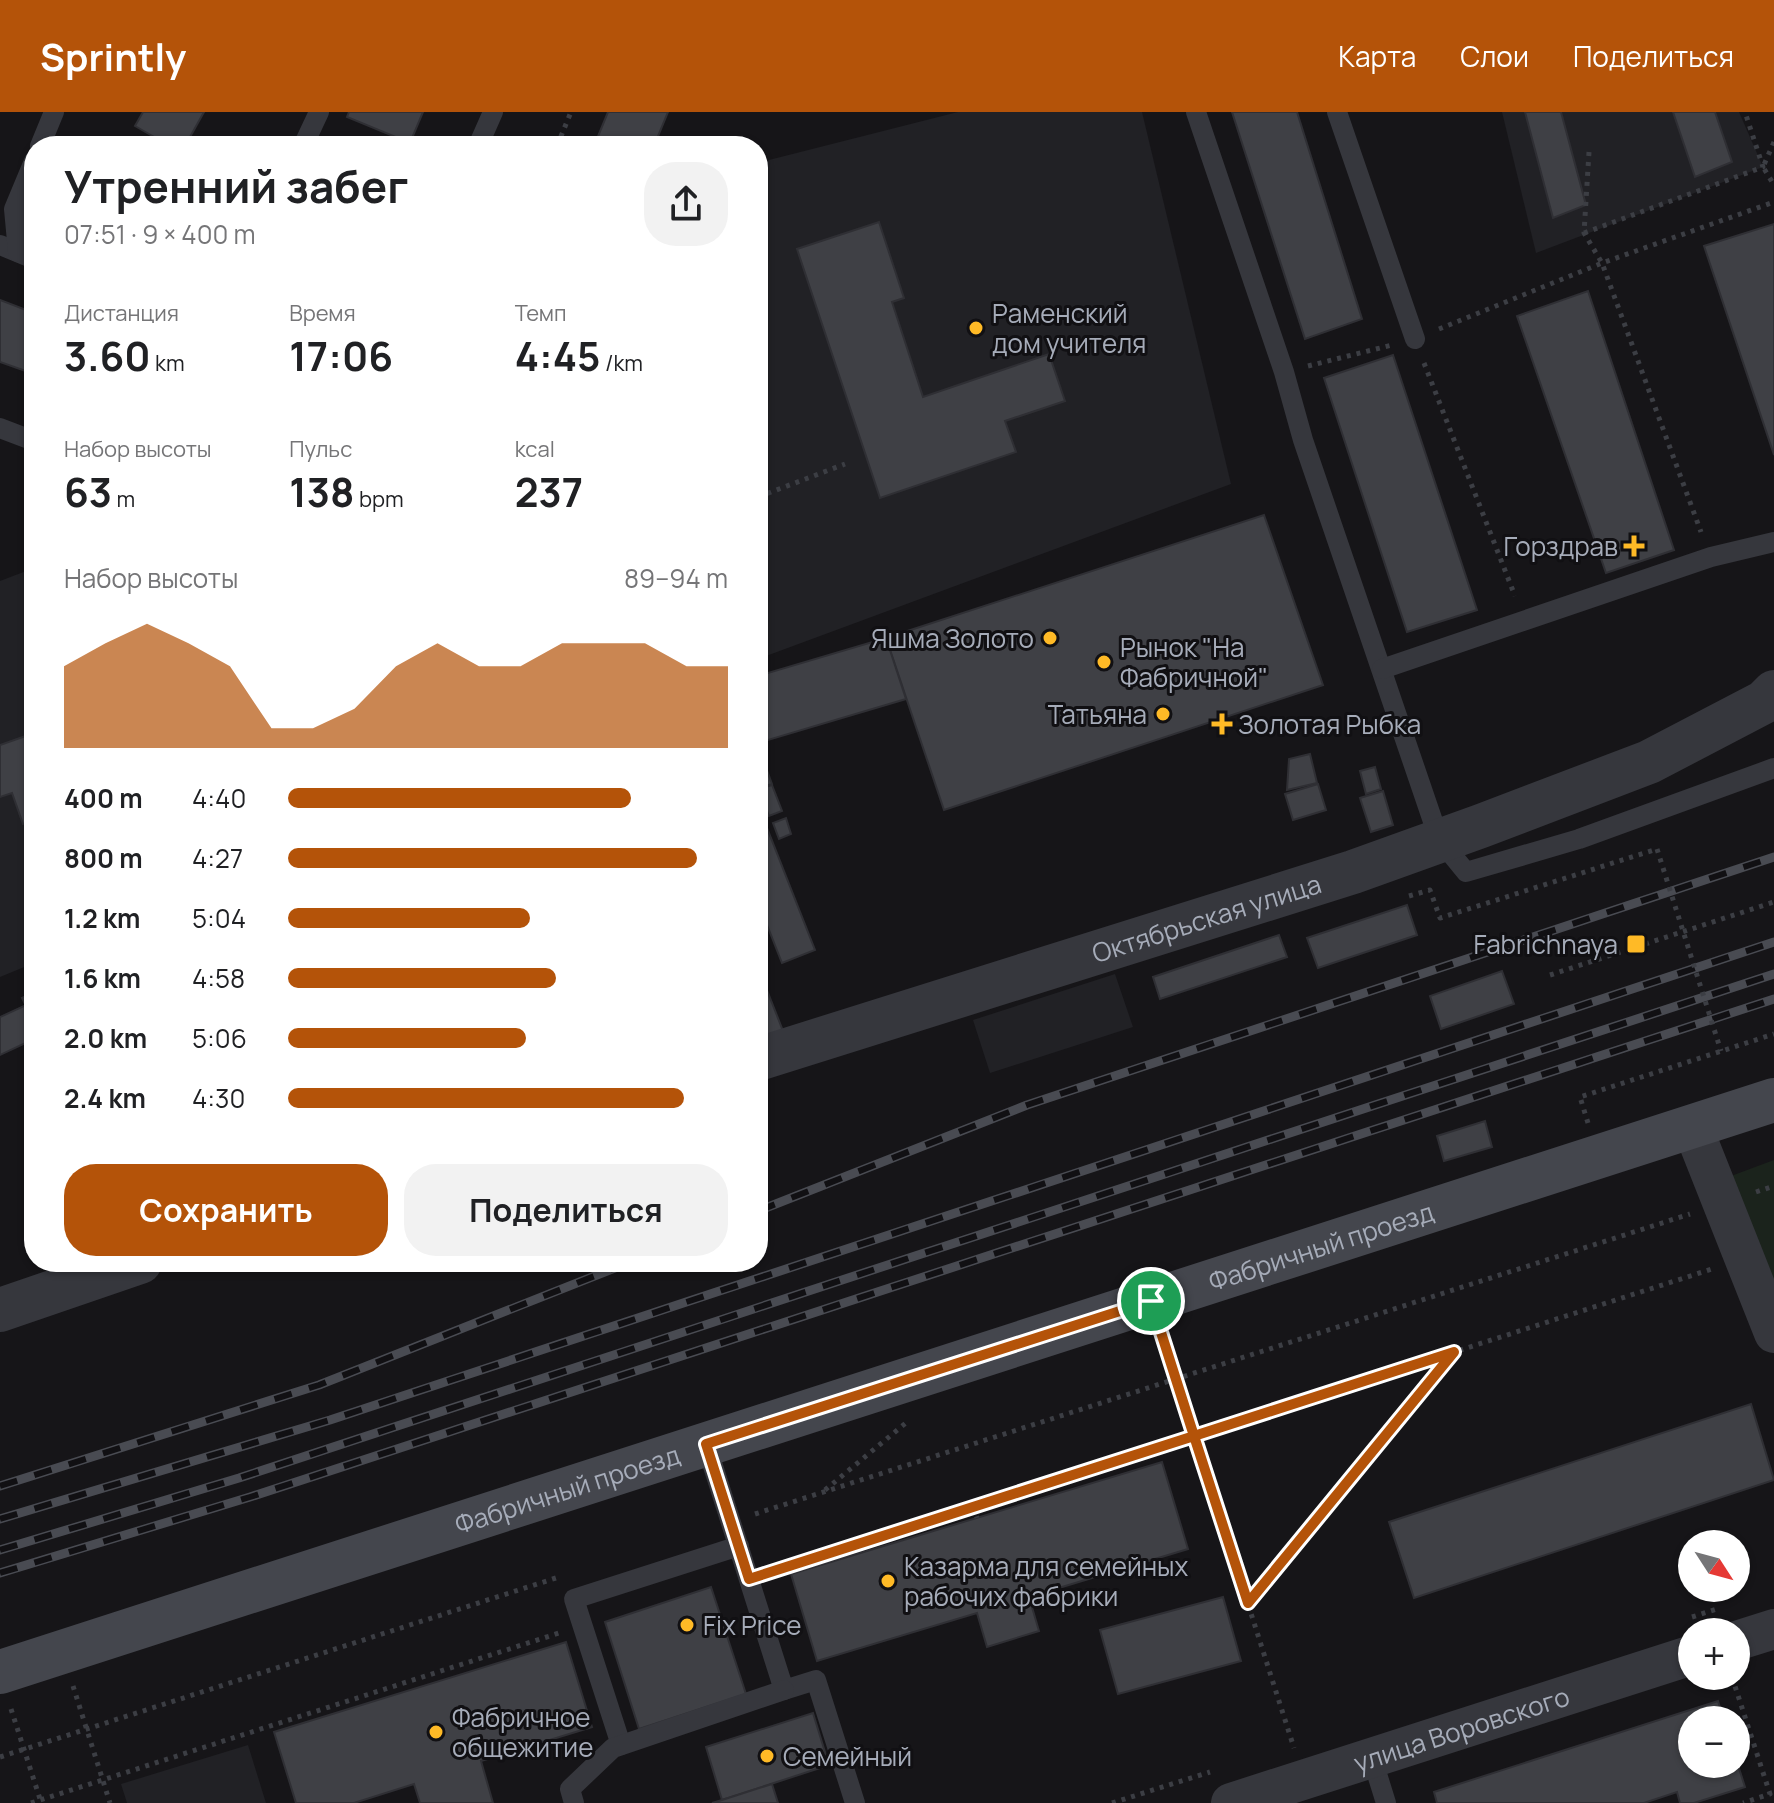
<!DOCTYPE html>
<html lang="ru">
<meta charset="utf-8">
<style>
body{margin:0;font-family:Manrope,sans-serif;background:#f2f2f2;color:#202124;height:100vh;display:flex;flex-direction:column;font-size:30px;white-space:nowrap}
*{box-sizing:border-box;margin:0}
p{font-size:26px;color:#757577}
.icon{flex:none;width:44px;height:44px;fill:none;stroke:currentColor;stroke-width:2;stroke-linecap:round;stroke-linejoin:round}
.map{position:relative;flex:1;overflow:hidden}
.sheet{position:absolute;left:24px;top:24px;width:744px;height:1136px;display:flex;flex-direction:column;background:#fff;border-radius:32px;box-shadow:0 2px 6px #0004}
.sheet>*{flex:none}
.needle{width:52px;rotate:126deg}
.controls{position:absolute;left:1678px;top:1418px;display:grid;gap:16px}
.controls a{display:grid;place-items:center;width:72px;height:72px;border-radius:50%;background:#fff;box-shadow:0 2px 6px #0004;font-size:40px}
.pin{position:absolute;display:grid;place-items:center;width:68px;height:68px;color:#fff;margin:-34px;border:4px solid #fff;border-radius:50%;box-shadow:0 2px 8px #0007}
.round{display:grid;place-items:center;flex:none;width:84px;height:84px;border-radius:32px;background:#f2f2f2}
.overview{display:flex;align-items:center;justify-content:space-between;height:136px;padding:0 40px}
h1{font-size:44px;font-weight:700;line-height:60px}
.figures{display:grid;grid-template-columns:repeat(3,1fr);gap:12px;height:136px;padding:8px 40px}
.figures div{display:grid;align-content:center}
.figures b{font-size:40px;font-weight:700}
.figures small{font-size:22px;font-weight:400}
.figures p{font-size:22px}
.chart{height:224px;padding:16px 40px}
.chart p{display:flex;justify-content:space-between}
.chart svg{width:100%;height:144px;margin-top:8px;fill:#b45309;opacity:.7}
.cta{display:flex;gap:16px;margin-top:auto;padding:16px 40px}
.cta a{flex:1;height:92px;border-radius:32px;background:#b45309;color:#fff;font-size:32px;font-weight:700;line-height:92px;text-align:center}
.cta a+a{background:#f2f2f2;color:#202124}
ul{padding:0 40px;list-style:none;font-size:26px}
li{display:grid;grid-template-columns:128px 96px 1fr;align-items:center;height:60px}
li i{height:20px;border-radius:10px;background:#b45309}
header{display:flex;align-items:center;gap:48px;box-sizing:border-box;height:112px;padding:0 40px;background:#b45309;color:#fff}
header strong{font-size:38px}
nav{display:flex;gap:44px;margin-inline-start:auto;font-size:28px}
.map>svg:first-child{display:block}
.built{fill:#212125}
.green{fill:#1b231c}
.building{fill:#3f4045;stroke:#2f2f34;stroke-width:2}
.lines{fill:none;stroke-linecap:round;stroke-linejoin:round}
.path{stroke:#3c3e44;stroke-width:5;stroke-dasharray:4 6;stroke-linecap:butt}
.service{stroke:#36373d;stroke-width:20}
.minor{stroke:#36373d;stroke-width:40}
.tertiary{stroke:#36373d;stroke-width:44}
.secondary{stroke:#44464d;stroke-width:44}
.rail-casing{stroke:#494b52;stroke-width:9}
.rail{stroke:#111013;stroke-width:6;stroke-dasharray:18;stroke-linecap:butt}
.path-bridge{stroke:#3c3e44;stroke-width:5;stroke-dasharray:4 6;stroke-linecap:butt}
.route-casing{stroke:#fff;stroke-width:16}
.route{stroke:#b45309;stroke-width:10}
.poi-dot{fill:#ffba26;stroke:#111013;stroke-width:3}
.labels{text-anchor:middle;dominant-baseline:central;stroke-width:6;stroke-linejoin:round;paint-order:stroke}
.poi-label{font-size:26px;fill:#a6acb9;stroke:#111013;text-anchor:start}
.street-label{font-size:26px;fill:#a6acb9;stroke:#111013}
</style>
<header>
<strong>Sprintly</strong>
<nav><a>Карта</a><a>Слои</a><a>Поделиться</a></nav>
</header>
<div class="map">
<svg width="1774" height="1691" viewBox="0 0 1774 1691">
<rect width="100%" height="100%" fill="#161518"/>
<g class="built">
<path d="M958,0H1142L1231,372L758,547V60L765,49Z"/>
<path d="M1502,0H1739L1763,55L1536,141Z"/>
<path d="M34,456V851L0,865V469Z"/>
<path d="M1115,862L1133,915L990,961L973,908Z"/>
<path d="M248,1633L266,1691H127L121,1672Z"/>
</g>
<path class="green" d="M1774,1048V1168L1731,1064Z"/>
<g class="building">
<path d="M143,0H204L185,34H170L135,14Z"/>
<path d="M349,0H423L410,31L347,5Z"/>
<path d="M608,0H668L654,34H594Z"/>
<path d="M1232,0H1297L1362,207L1305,227Z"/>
<path d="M1525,0H1561L1586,93L1553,106Z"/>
<path d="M1673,0H1715L1732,50L1695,65Z"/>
<path d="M879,110L904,186L892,190L923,285L1049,242L1065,289L1005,309L1016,340L880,386L797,137Z"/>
<path d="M1774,112V343L1704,134Z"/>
<path d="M1588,179L1674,438L1606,461L1517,204Z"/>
<path d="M0,188L34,201V262L0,250Z"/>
<path d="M1393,243L1477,498L1407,520L1324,266Z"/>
<path d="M1264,403L1323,573L944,698L886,526Z"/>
<path d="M886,526L906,587L758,631V564Z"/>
<path d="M34,621V708L23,712L12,681L0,685V633Z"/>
<path d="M761,642L772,672L759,676L758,643Z"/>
<path d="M1310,642L1317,671L1287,678L1289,647Z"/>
<path d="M1375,655L1381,677L1366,682L1360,659Z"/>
<path d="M1318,672L1326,698L1293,708L1285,682Z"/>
<path d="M772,673L782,699L769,704L759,677Z"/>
<path d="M1383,679L1393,713L1371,720L1360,686Z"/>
<path d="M758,693L815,838L782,851L758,790Z"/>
<path d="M786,706L791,722L779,727L773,711Z"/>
<path d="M1407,793L1417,823L1318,856L1307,826Z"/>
<path d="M1279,823L1287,845L1160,887L1153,865Z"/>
<path d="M758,840L767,862L758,866Z"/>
<path d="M1502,859L1514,892L1441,917L1430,884Z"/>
<path d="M765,873L783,919L758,930V875Z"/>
<path d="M34,880V910L22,886Z"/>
<path d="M26,893L34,911V927L0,943V905Z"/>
<path d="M1485,1009L1492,1035L1444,1049L1437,1024Z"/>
<path d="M1751,1292L1774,1368L1414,1486L1389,1410Z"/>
<path d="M1162,1350L1188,1437L1029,1485L1039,1519L987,1535L977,1501L817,1549L791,1462Z"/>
<path d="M711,1475L746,1582L639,1617L605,1510Z"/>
<path d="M1223,1485L1241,1549L1118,1582L1100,1518Z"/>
<path d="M566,1530L592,1615L481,1649L493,1691H420L414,1672L354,1691H296L274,1620Z"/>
<path d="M1718,1589L1724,1608H1692V1652H1736V1647L1745,1675L1694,1691H1680L1677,1680L1644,1691H1437L1434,1680Z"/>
<path d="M813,1601L829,1653L722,1688L706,1635Z"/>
<path d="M772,1672L778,1691H712L722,1688Z"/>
</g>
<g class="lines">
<g class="path">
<path d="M1774,30L1763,55L1774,73"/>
<path d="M557,34L571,0"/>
<path d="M1589,40L1584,121L1602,151L1701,420"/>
<path d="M1584,121L1763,55L1745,0"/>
<path d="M1439,217L1602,151L1774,90"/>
<path d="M1424,251L1515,484"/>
<path d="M1308,254L1392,233"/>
<path d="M758,385L845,352"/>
<path d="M1409,784L1430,778L1440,806L1657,737"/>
<path d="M1550,863L1774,790"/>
<path d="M1588,1011L1580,985L1774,922"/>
<path d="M1756,1080L1774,1074"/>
<path d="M1163,1226L1294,1636"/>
<path d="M825,1378L907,1310"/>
<path d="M973,1395L977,1406"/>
<path d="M755,1402L1690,1102"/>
<path d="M774,1459L1712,1157"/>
<path d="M1248,1491L1453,1241"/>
<path d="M1692,1505L1717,1497"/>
<path d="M1732,1565L1770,1682L1743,1691"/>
<path d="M73,1574L110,1691"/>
<path d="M11,1597L41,1690"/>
<path d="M0,1645L559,1465"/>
<path d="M31,1691L559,1521"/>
<path d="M1112,1691L1210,1660"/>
</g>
<g class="service">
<path d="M1196,0L1284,260L1303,328L1439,727L1466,760L1579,727L1774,656"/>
<path d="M1337,0L1415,227"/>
<path d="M40,34L54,0"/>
<path d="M303,34L319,0"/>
<path d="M478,34L493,0"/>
<path d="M0,133L34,147"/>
<path d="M18,140L14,97L34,49"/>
<path d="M0,316L34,329"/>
<path d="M1382,557L1711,445L1774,430"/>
<path d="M706,1332L784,1578L816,1568L855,1691"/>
<path d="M621,1633L574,1487L739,1434"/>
<path d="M1372,1646L1386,1691"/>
<path d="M574,1691L570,1677L613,1636L784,1578"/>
</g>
<g class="minor">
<path d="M1692,1014L1774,1221"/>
<path d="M1736,1529L1774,1517"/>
<path id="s1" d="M1231,1691L1692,1543"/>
</g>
<g class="tertiary">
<path id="s2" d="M758,947L1353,760L1481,714L1649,650L1764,590L1774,580"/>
<path d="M0,1198L140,1150"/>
</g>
<path class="secondary" id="s3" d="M0,1560L1774,988"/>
<g class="rail-casing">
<g id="rail">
<path d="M758,1099L1027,993L1774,745"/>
<path d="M0,1374L319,1273L630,1150"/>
<path d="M0,1407L330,1308L1774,830"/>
<path d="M0,1438L239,1366L1774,862"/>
<path d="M0,1461L250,1385L1774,887"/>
</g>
</g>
<use href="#rail" class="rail"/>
<path class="path-bridge" d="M1657,737L1721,939"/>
</g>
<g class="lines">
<g class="route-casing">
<path id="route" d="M1151,1189L706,1332L749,1467L1194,1324L1248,1491L1454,1240L1194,1324L1151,1189"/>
</g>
<use href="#route" class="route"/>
</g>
<g class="poi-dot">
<circle cx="976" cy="216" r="8"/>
<path d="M1630 422h8v8h8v8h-8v8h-8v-8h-8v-8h8z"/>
<circle cx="1050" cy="526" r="8"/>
<circle cx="1104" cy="550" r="8"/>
<circle cx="1163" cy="602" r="8"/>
<path d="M1218 600h8v8h8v8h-8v8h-8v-8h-8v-8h8z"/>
<rect x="1626" y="822" width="20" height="20" rx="4"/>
<circle cx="888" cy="1469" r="8"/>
<circle cx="687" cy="1513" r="8"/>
<circle cx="436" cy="1620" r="8"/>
<circle cx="767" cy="1644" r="8"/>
</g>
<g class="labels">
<g class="poi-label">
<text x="992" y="201">Раменский<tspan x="992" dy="30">дом учителя</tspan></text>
<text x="1618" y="434" text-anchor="end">Горздрав</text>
<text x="1034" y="526" text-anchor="end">Яшма Золото</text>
<text x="1120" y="535">Рынок "На<tspan x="1120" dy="30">Фабричной"</tspan></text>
<text x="1147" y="602" text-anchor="end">Татьяна</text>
<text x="1238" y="612">Золотая Рыбка</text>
<text x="1618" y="832" text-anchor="end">Fabrichnaya</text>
<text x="904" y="1454">Казарма для семейных<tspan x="904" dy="30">рабочих фабрики</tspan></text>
<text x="703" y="1513">Fix Price</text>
<text x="452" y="1605">Фабричное<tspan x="452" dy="30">общежитие</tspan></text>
<text x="783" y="1644">Семейный</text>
</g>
<g class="street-label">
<text stroke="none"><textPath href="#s2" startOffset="470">Октябрьская улица</textPath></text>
<text stroke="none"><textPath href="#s3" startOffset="1388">Фабричный проезд</textPath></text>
<text stroke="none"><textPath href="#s3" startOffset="596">Фабричный проезд</textPath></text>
<text stroke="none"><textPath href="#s1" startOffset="242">улица Воровского</textPath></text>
</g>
</g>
</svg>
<div class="controls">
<a><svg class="needle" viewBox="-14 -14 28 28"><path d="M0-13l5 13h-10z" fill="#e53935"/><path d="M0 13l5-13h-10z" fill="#757577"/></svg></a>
<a>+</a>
<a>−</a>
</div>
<div class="pin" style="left:1151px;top:1189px;background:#1e9e55"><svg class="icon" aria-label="arrive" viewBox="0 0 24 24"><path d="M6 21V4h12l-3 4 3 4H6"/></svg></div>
<section class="sheet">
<div class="overview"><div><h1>Утренний забег</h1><p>07:51 · 9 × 400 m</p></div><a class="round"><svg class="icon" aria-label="share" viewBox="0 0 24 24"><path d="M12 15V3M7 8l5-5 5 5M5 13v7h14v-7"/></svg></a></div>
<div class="figures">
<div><p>Дистанция</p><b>3.60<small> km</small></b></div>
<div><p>Время</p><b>17:06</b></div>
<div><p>Темп</p><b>4:45<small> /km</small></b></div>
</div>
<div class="figures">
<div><p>Набор высоты</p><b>63<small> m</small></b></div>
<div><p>Пульс</p><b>138<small> bpm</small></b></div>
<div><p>kcal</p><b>237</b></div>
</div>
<div class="chart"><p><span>Набор высоты</span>89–94 m</p>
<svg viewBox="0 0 160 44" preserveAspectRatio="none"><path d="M0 44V19L10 12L20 6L30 12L40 19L50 38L60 38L70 32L80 19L90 12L100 19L110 19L120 12L130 12L140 12L150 19L160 19V44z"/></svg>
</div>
<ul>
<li><b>400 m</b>4:40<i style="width:78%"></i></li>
<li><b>800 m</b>4:27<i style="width:93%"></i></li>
<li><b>1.2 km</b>5:04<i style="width:55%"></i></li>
<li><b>1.6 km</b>4:58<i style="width:61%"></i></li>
<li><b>2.0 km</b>5:06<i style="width:54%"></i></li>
<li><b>2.4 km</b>4:30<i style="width:90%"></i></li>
</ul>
<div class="cta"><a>Сохранить</a><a>Поделиться</a></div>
</section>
</div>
